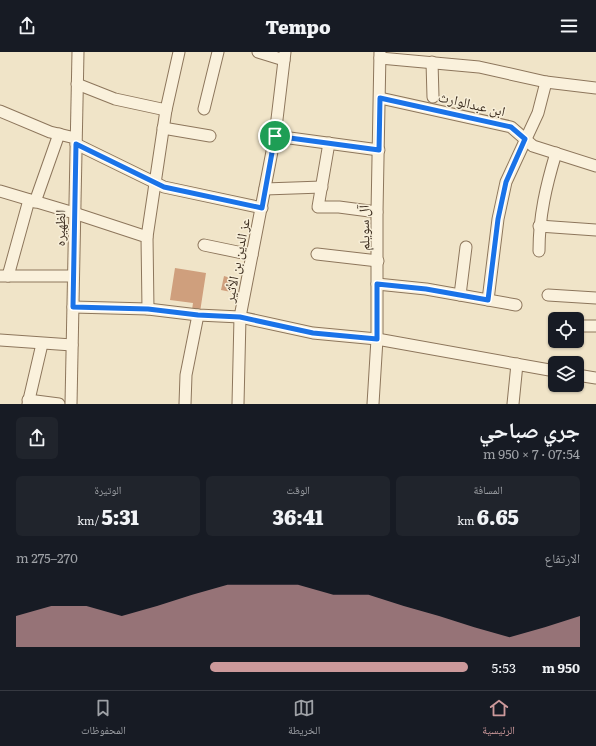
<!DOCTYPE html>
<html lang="ar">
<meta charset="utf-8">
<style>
body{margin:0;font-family:Literata,"Noto Naskh Arabic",serif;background:#20242c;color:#f1f3f6;direction:rtl;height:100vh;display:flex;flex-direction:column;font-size:15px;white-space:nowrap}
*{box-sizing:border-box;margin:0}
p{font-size:13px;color:#9ea1a6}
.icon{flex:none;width:22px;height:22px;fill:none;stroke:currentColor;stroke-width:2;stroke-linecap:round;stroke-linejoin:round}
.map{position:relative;height:352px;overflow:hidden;direction:ltr}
.panel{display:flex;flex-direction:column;background:#171b24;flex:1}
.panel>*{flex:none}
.buttons{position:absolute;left:548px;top:260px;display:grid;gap:8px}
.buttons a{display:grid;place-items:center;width:36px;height:36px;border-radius:6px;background:#171b24;box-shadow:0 1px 3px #0004;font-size:20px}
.pin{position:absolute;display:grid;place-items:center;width:34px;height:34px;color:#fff;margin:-17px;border:2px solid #fff;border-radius:50%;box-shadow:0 1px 4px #0007}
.round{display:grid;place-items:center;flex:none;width:42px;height:42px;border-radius:6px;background:#20242c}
.headline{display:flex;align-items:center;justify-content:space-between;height:68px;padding:0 16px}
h1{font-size:22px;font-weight:800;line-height:30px}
.metrics{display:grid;grid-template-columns:repeat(3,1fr);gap:6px;height:68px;padding:4px 16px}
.metrics div{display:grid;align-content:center;border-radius:6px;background:#20242c;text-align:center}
.metrics b{font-size:20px;font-weight:800}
.metrics small{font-size:11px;font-weight:400}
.metrics p{font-size:11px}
.chart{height:112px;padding:8px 16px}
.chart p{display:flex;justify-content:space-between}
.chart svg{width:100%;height:72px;margin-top:4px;fill:#cc999b;opacity:.7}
ul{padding:0 16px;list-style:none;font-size:13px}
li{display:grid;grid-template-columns:64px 48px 1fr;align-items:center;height:30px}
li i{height:10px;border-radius:5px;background:#cc999b}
header{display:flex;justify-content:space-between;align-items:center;height:52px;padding:0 16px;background:#171b24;font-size:18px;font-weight:800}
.menu{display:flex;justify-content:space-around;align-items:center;height:56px;border-top:1px solid #363941;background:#171b24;font-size:11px;color:#9ea1a6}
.menu a{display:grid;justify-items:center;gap:2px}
.menu .current{color:#cc999b}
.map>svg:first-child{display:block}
.building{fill:#cf9f7d}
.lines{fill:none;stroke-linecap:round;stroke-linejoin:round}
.minor-casing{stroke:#8d765c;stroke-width:13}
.minor{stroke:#faf1dc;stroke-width:11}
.route-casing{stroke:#fff;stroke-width:8}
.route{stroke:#1a73e8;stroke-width:5}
.labels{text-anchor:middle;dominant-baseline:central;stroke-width:3;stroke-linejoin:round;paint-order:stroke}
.street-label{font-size:14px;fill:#3d2e20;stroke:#f7eed8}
</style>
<header><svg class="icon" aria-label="menu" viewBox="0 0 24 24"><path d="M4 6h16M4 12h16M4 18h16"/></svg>Tempo<svg class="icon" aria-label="share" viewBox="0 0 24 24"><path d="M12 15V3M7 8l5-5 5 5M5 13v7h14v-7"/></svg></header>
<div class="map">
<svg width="596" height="352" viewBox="0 0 596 352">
<rect width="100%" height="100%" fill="#f0e4c8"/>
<g class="building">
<path d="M175,216L206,221L200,260L192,258L193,251L170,248Z"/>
<path d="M224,224L234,227L231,240L221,238Z"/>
</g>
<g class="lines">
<g class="minor-casing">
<g id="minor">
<path d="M258,0L284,8"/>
<path d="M380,6L479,15L546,30L596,36"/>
<path d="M432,10L433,45"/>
<path d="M77,32L115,47L166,58"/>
<path d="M380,46L511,75L533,94L596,114"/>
<path d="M204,57L218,0"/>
<path d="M0,59L50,80L75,86"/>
<path d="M163,76L210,84"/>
<path d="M275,84L379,98"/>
<path d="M329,91L318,155H339L377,160"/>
<path d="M76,92L164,135L262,156"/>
<path d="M265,137L322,135"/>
<path d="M0,139L74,161L147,185L148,257"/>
<path d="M35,150L59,82"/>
<path d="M539,174L596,178"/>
<path d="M147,185L166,58L179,0"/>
<path d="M204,193L252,203"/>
<path d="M539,199C539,164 546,134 556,101"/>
<path d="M317,202L378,209"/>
<path d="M0,224H73"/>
<path d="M8,224L29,148"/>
<path d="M377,232L426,237L516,253"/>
<path d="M460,243L466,195"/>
<path d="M548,243L596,246"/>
<path d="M488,248L498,167L506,130L538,61L546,30"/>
<path d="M73,255L148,257L198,263L240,265L313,281L377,287L555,319"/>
<path d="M577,274H596"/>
<path d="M0,288L72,293"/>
<path d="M577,323L596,326"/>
<path d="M28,348L59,352"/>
<path d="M28,352L42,292"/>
<path d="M71,352L78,0"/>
<path d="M185,352L186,323L198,263"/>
<path d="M238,352L240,265L275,84L285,0"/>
<path d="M373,352L377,287V160L380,0"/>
<path d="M513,352L517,312"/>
</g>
</g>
<use href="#minor" class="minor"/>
</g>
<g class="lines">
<g class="route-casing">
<path id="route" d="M380,46L511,75L525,87L506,130L498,167L488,248L426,237L377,232V287L313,281L240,265L198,263L148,257L73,255L76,92L164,135L262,156L275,84L379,98Z"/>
</g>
<use href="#route" class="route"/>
</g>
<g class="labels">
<g class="street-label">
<text transform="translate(472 51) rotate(13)">ابن عبدالوارث</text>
<text transform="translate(59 176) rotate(-89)">الظهيره</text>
<text transform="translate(363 176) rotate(-91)">آل سويلم</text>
<text transform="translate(236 208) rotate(-79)">عز الدين بن الأثير</text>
</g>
</g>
</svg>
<div class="buttons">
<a><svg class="icon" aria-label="locate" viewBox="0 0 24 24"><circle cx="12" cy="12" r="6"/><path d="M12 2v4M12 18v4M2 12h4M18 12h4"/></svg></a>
<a><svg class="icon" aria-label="layers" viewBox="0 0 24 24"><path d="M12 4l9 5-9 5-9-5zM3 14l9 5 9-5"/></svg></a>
</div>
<div class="pin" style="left:275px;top:84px;background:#1e9e55"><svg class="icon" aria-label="arrive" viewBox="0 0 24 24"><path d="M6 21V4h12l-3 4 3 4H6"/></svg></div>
</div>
<section class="panel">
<div class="headline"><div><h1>جري صباحي</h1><p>07:54 · 7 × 950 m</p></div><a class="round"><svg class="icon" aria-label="share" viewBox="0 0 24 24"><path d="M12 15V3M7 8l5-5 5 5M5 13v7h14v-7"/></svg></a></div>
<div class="metrics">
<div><p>المسافة</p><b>6.65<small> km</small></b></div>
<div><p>الوقت</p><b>36:41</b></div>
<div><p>الوتيرة</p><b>5:31<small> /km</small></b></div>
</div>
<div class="chart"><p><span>الارتفاع</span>270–275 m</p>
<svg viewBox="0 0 160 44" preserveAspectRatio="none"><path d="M0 44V25L10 19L20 19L30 25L40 19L50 12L60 6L70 6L80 6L90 12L100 12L110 19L120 25L130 32L140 38L150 32L160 25V44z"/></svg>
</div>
<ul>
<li><b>950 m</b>5:53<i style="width:57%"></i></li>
</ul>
</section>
<nav class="menu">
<a class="current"><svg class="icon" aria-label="home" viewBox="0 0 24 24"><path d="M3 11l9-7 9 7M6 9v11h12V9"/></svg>الرئيسية</a>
<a><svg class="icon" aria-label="map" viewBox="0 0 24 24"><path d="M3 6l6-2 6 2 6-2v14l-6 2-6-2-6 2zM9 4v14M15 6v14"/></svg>الخريطة</a>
<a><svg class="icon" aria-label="saved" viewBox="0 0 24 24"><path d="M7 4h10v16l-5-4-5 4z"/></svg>المحفوظات</a>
</nav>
